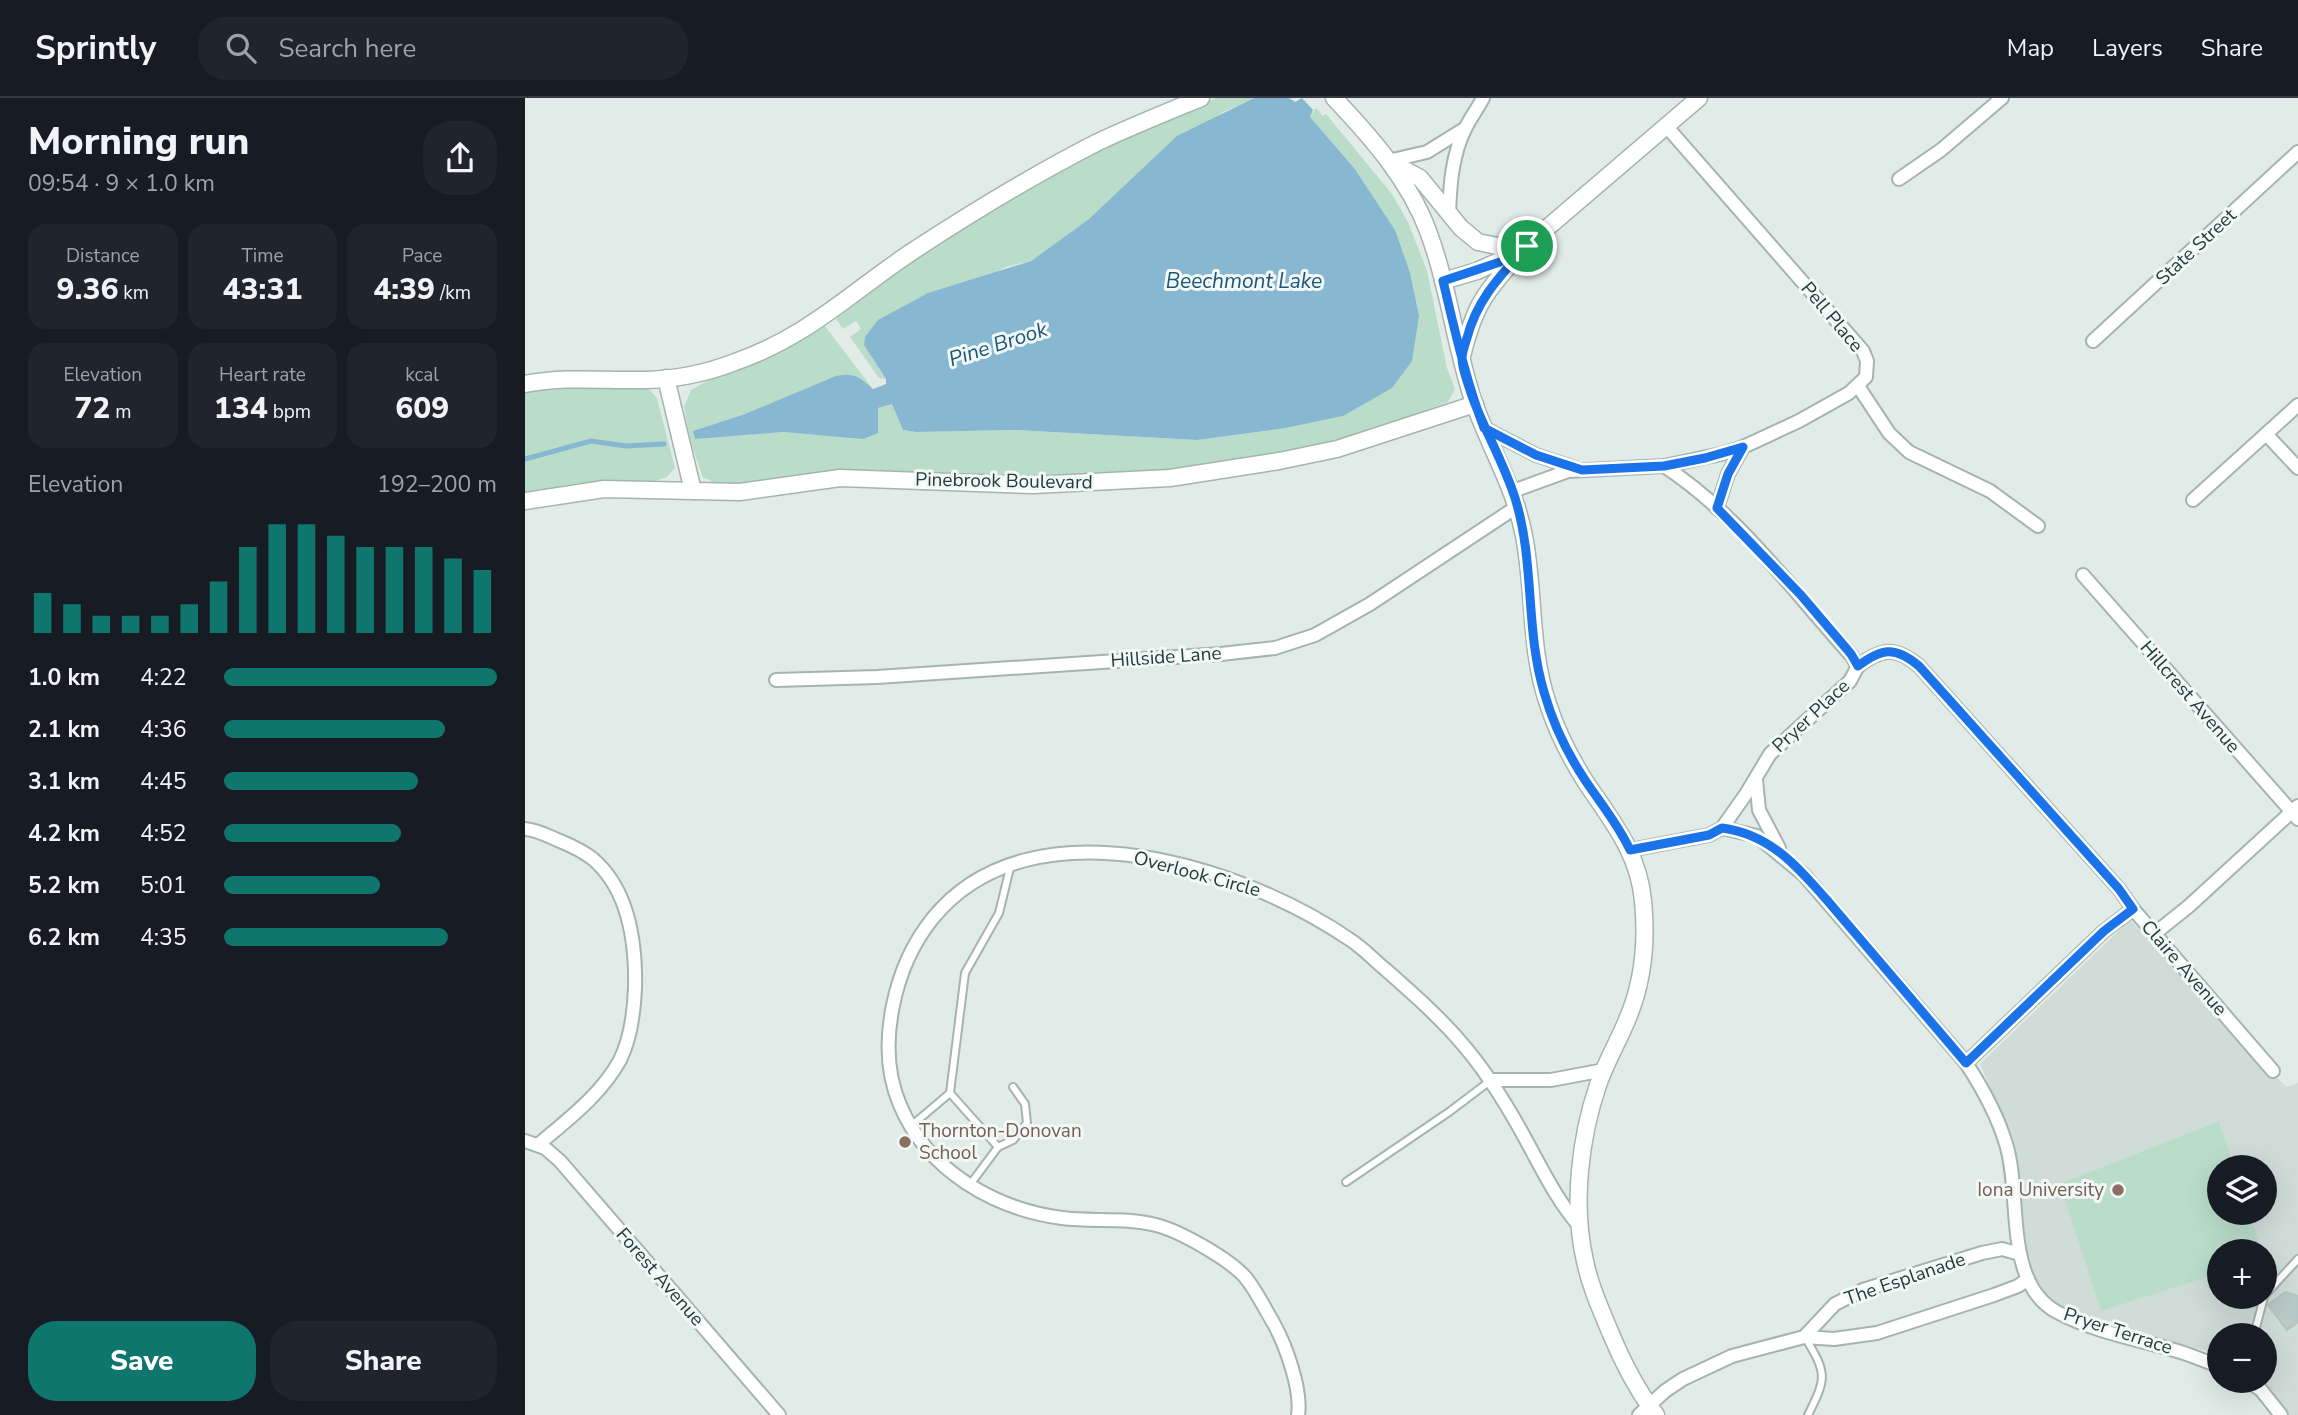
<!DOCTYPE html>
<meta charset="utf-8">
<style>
body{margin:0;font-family:"Nunito Sans",sans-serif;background:#20242c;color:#f1f3f6;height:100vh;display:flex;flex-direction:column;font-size:26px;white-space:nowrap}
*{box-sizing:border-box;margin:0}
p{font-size:23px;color:#9ea1a6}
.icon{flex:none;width:38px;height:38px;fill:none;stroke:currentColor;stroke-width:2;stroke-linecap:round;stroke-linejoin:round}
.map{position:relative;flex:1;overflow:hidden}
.panel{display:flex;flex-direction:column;background:#171b24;width:525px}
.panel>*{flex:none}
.fabs{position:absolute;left:1682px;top:1057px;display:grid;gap:14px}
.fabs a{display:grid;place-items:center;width:70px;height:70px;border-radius:50%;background:#171b24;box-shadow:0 7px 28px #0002;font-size:35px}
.pin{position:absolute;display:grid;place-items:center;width:60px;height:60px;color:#fff;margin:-30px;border:4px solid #fff;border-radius:50%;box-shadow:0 2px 7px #0007}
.round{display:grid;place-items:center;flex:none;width:74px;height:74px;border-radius:28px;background:#20242c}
.summary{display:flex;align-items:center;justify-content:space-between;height:119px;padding:0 28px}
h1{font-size:38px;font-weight:800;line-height:52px}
.figures{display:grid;grid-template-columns:repeat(3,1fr);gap:10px;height:119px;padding:7px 28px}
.figures div{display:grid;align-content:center;border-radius:18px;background:#20242c;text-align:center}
.figures b{font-size:30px;font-weight:800}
.figures small{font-size:19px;font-weight:400}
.figures p{font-size:19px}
.chart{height:196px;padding:14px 28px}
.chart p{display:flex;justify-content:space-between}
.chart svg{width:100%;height:126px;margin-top:7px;stroke:#0f766e;stroke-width:6}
.action{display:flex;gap:14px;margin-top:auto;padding:14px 28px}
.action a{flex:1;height:80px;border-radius:28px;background:#0f766e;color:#fff;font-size:28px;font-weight:800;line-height:80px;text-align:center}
.action a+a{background:#20242c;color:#f1f3f6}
ul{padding:0 28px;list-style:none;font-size:23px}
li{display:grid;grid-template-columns:112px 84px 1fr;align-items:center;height:52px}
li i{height:18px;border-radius:9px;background:#0f766e}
header{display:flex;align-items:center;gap:42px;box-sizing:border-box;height:98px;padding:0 35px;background:#171b24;border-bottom:2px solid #363941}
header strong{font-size:33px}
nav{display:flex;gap:38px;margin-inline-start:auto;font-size:24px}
.search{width:490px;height:63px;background:#20242c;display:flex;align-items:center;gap:18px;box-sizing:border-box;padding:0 24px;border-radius:28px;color:#9ea1a6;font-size:26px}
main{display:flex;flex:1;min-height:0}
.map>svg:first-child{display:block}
.built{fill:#cfdcd8;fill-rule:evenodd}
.green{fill:#baddca}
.water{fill:#88b8d1}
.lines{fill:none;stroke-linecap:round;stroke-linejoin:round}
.stream{stroke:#88b8d1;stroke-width:5}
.building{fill:#b9c9c6;stroke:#b3c5c1;stroke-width:2}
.service-casing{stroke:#a4b4b1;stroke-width:10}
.minor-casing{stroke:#a4b4b1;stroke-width:16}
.tertiary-casing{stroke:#a4b4b1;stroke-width:19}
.service{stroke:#fff;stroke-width:6}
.minor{stroke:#fff;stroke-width:12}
.tertiary{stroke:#fff;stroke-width:16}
.route-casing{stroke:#fff;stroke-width:14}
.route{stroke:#1a73e8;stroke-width:9}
.education-dot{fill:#8d6e63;stroke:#f2f8f6;stroke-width:2.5}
.labels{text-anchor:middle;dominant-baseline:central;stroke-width:6;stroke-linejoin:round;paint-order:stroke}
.street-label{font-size:19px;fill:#213d3a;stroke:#f2f8f6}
.education-label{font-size:19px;fill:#785e54;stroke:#f2f8f6;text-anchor:start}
.water-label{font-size:21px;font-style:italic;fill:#1b5779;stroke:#f2f8f6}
</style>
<header>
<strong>Sprintly</strong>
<div class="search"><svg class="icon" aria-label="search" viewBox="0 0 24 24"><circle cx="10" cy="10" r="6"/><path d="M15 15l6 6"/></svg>Search here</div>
<nav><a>Map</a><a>Layers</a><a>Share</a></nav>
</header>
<main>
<section class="panel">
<div class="summary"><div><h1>Morning run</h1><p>09:54 · 9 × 1.0 km</p></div><a class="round"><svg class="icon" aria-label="share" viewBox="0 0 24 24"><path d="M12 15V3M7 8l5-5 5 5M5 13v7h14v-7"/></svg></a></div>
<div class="figures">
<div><p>Distance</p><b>9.36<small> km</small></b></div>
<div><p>Time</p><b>43:31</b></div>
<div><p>Pace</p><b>4:39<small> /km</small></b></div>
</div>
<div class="figures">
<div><p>Elevation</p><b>72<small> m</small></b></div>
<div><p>Heart rate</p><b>134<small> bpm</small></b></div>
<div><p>kcal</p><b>609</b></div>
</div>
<div class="chart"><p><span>Elevation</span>192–200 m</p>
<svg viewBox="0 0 160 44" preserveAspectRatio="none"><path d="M5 44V30M15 44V34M25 44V38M35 44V38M45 44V38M55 44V34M65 44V26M75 44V14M85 44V6M95 44V6M105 44V10M115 44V14M125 44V14M135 44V14M145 44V18M155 44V22"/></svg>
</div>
<ul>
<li><b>1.0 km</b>4:22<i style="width:100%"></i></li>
<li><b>2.1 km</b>4:36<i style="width:81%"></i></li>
<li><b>3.1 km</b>4:45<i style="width:71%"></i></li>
<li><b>4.2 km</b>4:52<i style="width:65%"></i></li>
<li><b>5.2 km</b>5:01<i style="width:57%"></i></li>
<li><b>6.2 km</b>4:35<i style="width:82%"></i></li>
</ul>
<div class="action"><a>Save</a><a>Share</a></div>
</section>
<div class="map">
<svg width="1773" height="1317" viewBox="0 0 1773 1317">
<rect width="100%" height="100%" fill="#e1ece9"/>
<path class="built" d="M1605,822L1761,989L1773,985V1317H1763L1735,1283H1740V1237H1694V1259L1682,1253L1577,1224L1525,1203L1508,1180L1499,1153L1484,1034L1455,966ZM1694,1069H1740V1115H1694ZM1694,1153H1740V1199H1694Z"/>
<g class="green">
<path d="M691,0H729L696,15L564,121L506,163L481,169L339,247L361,281L354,280L325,239L336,231L331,223L318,231L311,221C330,205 349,188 369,174C469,102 578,48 691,0Z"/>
<path d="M791,10L798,18L801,16L867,96L883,124L902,173L922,270L930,291L923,304L824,341L643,375L547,380H449L310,374L241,385L187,387L185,382L178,380L165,341L159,309L166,292L182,283L264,249L299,227L348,291L220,316L169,333L170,340L258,334L294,337L353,335V310L367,306L378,332L391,334L490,332L672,342L761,330L818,318L870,132L830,71L785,19Z"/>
<path d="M114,288L125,292L132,300L150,370L142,379L130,383L53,385L0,395V293Z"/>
<path d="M1694,1023L1709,1069H1694V1115H1724L1737,1153H1694V1175L1576,1213L1535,1086Z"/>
</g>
<path class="water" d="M729,0H764L770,4L777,0L788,12L785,19L830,71L870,132L885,175L894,218L887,263L867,290L818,318L761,330L672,342L490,332L391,334L378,332L367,306L353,310V335L338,341L258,334L170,341L168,333L220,316L311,278C329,274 335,279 348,291L361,286V281L339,247L340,239L353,222L403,195L506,163L564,121L652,38Z"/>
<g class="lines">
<path class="stream" d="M0,361L66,343L101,348L139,346"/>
</g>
<path class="building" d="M1760,1194L1773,1198V1224L1762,1232L1743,1207Z"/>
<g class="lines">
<g class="service-casing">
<g id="service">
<path d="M425,995L440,875L474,815L485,770"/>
<path d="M386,1028L425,995L473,1049"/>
<path d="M821,1084L924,1014L965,983"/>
<path d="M444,1088L473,1049L488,1042L502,1025L500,1006L488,989"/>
<path d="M1740,1197L1773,1161"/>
<path d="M1729,1237L1739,1199"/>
<path d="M1280,1239C1302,1276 1302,1279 1283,1317"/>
</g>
</g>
<g class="minor-casing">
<g id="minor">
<path d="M863,63L902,54L939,31"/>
<path d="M1374,81L1416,52L1477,0"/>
<path d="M924,116C925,87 927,56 941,29C946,19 953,10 958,0"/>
<path d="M1568,243L1773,54"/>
<path d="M1333,288L1364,335L1384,354L1465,393L1513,428"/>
<path d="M959,330L1011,357L1050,370"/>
<path d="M1741,336L1773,370"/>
<path d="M988,393L1043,373L1139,368L1196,356L1218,349L1274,323L1324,295L1341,279L1342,263L1338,253L1142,29"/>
<path d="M1668,402L1773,307"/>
<path d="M1192,410L1203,376L1218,349"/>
<path d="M1558,477L1773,721"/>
<path d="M1333,568C1357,550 1370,548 1394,568L1594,791L1608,811L1748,973"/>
<path d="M251,582L352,579L696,556L750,550L790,537L845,506L993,408"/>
<path d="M1231,682L1234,712L1254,750"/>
<path d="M1197,730L1232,738L1279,777L1441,965C1458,991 1472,1016 1481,1046C1497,1097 1478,1185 1532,1214C1567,1233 1610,1241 1649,1252C1664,1256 1679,1263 1694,1268"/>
<path d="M0,731C13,732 23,738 35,743C47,748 58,753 68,761C104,792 111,845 110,890C109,915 106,940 95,962C76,997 42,1022 13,1047"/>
<path d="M1105,752L1184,737L1197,730L1221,696L1245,656L1325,583L1333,568L1326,557C1267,492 1214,417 1139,368"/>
<path d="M1629,836L1664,808L1773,708"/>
<path d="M1441,965L1579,833L1608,811"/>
<path d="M967,982H1026L1079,972"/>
<path d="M0,1043L20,1050L35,1063L254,1317"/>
<path d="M1279,1239L1310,1206L1338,1192L1457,1155L1477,1151L1495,1156"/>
<path d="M1723,1283L1736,1292L1756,1317"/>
<path d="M773,1317C777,1292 761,1248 749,1226C740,1211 731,1192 720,1179C704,1161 655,1133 631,1127C600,1119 567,1124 537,1120C469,1111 402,1072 375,1007C350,949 369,868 408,820C506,700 717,768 824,841C837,849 848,861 860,871C888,896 916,920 940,949C967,981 988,1017 1008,1055C1022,1081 1035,1106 1055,1129"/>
<path d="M1114,1317L1140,1293L1158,1281L1207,1258L1279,1239L1309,1241L1352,1235L1469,1197L1493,1188L1503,1181"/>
</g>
</g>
<g class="tertiary-casing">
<g id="tertiary">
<path d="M809,0C846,39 884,82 903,133C924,189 930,249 949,305C965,350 990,390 999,438C1010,494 1004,551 1023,606C1032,634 1045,659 1060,683C1086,722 1114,755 1118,803C1122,843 1118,885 1102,922C1093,944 1081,964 1073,987C1055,1040 1047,1107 1060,1163C1065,1188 1076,1212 1086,1236C1098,1265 1112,1292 1131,1317"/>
<path d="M866,64L895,80L936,130L953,144L972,148L1006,143"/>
<path d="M918,183L952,173L994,154L1174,0"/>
<path d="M937,258C949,210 958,196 991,160"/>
<path d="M141,280L168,393"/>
<path d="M0,286C41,278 81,283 122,282C152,281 182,275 210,264C282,239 324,196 385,155C446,115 508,77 573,44C607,28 642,14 676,0"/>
<path d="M0,403L79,391L215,394L315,380L508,387L645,380L754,363L812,351L950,306"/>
</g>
</g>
<use href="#service" class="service"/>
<use href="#minor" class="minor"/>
<use href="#tertiary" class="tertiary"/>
</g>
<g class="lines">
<g class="route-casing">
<path id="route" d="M1002,148C976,177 952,201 942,240C940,246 937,254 937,261C937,270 942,282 945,292C957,329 978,362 990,400C1010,463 1000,531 1019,594C1028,626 1043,657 1062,685C1077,707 1094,728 1105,752L1184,737L1197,730C1244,736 1271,767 1301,801L1441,965L1579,833L1608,811L1594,791L1394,568C1370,548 1357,550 1333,568L1326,556L1275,496L1192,410L1203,376L1218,349L1180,360L1139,368L1057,372L1011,357L959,330C941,283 930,233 918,183L975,164L1002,148"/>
</g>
<use href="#route" class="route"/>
</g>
<g class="education-dot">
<circle cx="380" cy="1044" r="7"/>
<circle cx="1593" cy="1092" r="7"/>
</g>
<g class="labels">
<g class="street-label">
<text transform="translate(1671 149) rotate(-43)">State Street</text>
<text transform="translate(1307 219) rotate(50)">Pell Place</text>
<text transform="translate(479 383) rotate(1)">Pinebrook Boulevard</text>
<text transform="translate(641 559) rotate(-4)">Hillside Lane</text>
<text transform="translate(1665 599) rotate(49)">Hillcrest Avenue</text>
<text transform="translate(1286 618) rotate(-43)">Pryer Place</text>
<text transform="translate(672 776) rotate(15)">Overlook Circle</text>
<text transform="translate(1659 870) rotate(49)">Claire Avenue</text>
<text transform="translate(135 1179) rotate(49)">Forest Avenue</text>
<text transform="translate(1380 1181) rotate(-19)">The Esplanade</text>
<text transform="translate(1593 1233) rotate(18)">Pryer Terrace</text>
</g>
<g class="education-label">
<text x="394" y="1033">Thornton-Donovan<tspan x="394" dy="22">School</tspan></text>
<text x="1579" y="1092" text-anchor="end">Iona University</text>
</g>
<g class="water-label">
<text x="719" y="183">Beechmont Lake</text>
<text transform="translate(473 246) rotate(-18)">Pine Brook</text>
</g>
</g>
</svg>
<div class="fabs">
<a><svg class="icon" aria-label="layers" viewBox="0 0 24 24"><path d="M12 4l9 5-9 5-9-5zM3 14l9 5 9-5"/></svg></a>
<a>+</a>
<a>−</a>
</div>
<div class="pin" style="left:1002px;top:148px;background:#1e9e55"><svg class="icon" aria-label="arrive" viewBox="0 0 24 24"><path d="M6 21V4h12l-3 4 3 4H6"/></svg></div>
</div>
</main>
